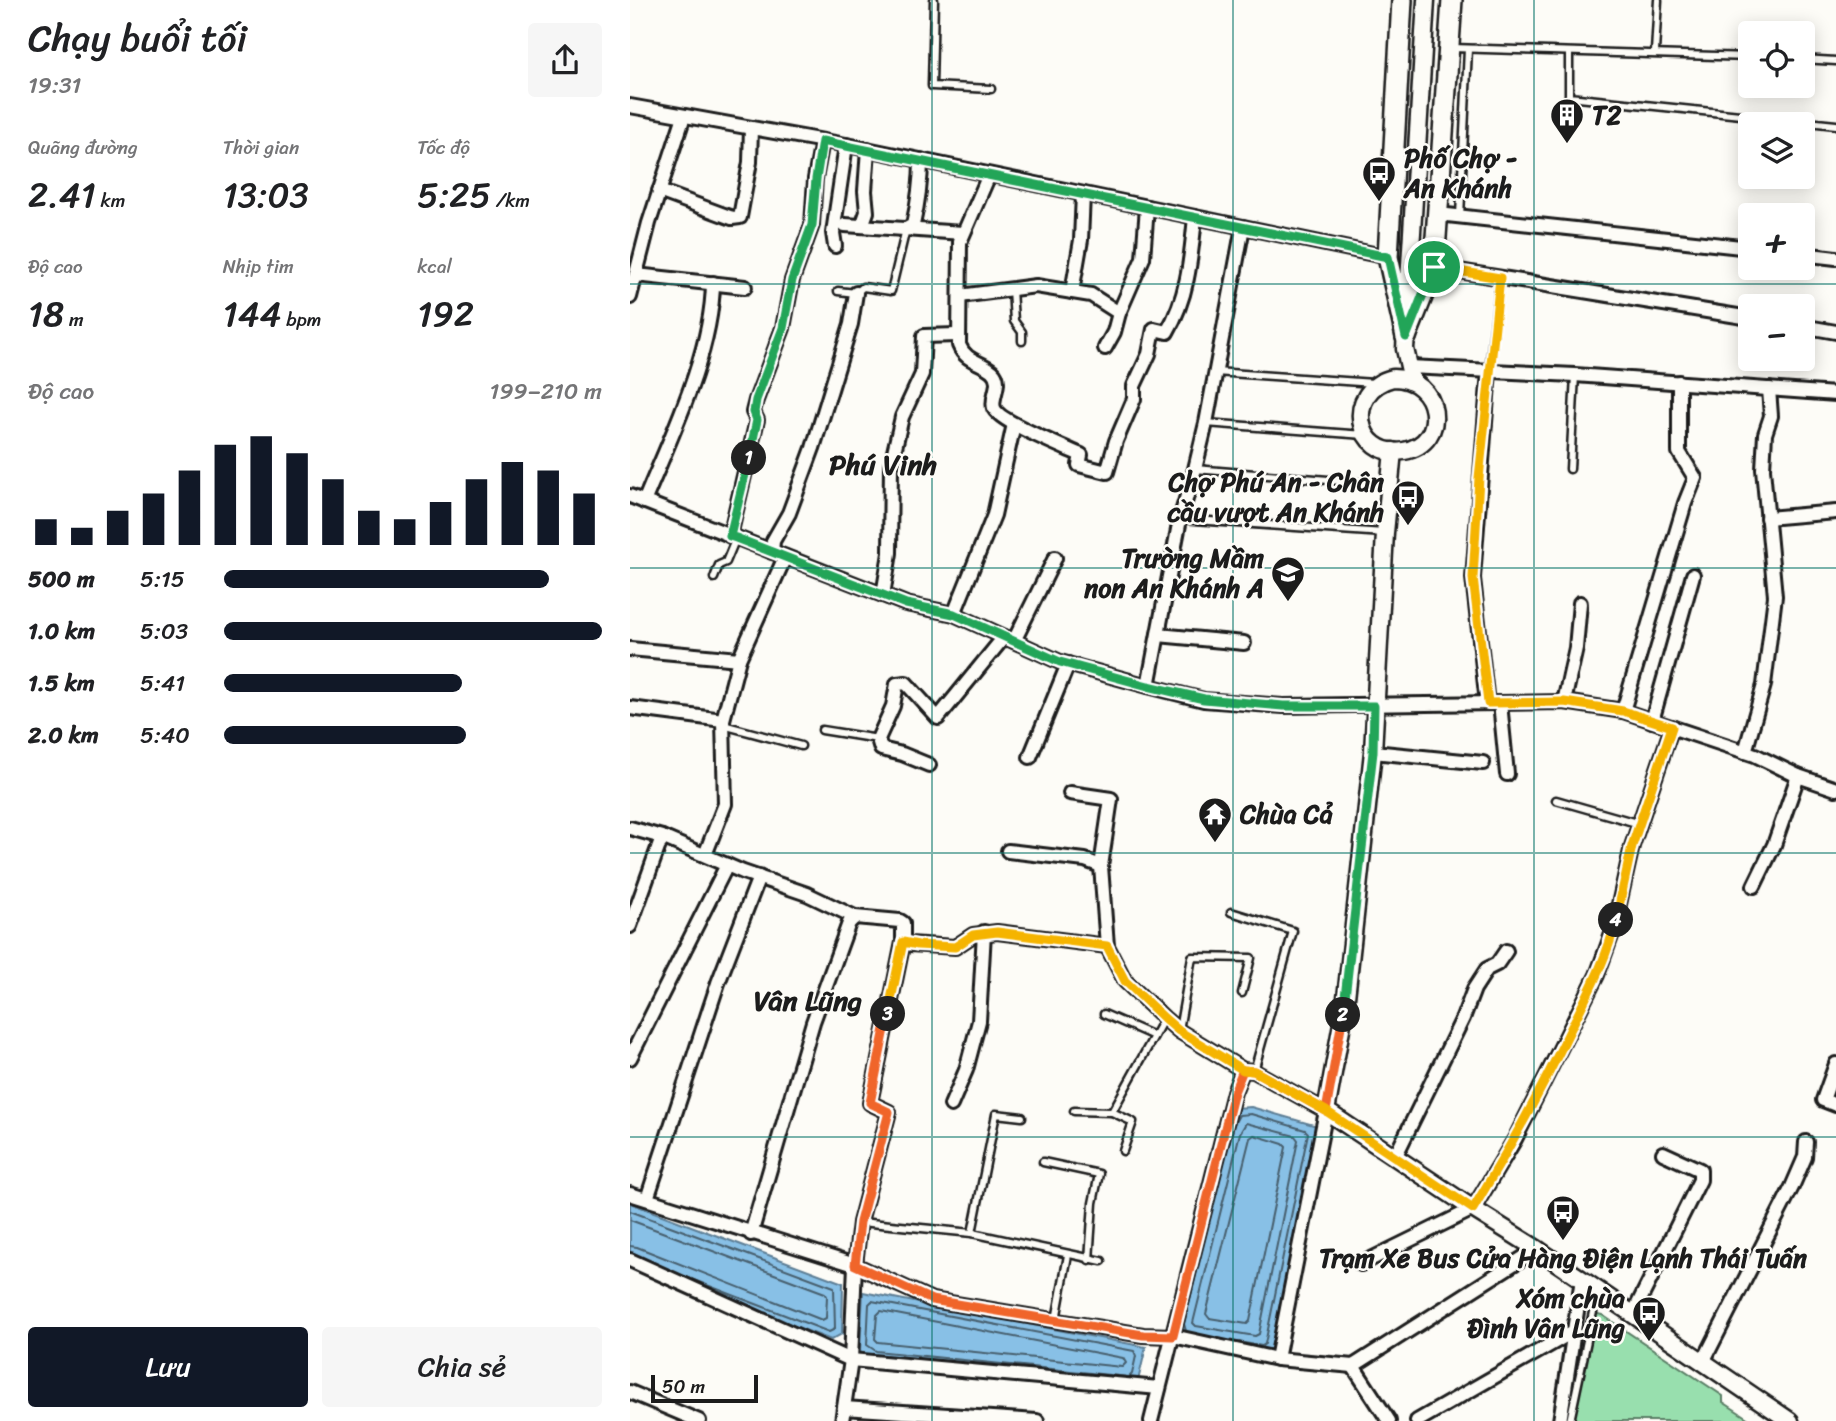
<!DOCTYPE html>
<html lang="vi">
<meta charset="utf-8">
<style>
body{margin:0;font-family:Sriracha,sans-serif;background:#f6f6f6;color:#202124;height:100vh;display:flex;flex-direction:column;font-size:26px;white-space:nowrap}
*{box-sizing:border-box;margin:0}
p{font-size:23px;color:#757577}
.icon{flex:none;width:38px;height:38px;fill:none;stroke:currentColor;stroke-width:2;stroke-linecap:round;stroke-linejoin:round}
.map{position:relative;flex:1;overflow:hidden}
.details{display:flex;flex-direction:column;background:#fff;width:630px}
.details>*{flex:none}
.controls{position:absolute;left:1108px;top:21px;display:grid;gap:14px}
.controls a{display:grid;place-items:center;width:77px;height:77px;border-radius:7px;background:#fff;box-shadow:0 4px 18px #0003;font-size:35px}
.scale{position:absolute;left:21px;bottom:18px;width:107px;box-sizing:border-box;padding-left:7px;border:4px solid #1c1c1c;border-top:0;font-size:19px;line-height:24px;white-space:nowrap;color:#1c1c1c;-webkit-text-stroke:5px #fdfcf7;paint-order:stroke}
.pin{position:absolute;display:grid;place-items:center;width:60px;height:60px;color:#fff;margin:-30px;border:4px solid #fff;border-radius:50%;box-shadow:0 2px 7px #0007}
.km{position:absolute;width:35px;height:35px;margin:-18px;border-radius:50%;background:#222;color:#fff;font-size:19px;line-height:35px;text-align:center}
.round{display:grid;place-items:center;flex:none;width:74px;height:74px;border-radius:7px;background:#f6f6f6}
.overview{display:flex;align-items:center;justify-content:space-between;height:119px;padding:0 28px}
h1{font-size:38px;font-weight:600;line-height:52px}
.figures{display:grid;grid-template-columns:repeat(3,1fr);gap:10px;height:119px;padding:7px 28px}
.figures div{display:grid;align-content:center}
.figures b{font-size:35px;font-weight:600}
.figures small{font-size:19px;font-weight:400}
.figures p{font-size:19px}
.chart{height:196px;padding:14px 28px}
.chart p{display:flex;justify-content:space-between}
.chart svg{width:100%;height:126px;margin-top:7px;stroke:#111827;stroke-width:6}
.cta{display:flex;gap:14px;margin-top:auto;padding:14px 28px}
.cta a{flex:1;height:80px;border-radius:7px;background:#111827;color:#fff;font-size:28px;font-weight:600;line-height:80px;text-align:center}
.cta a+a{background:#f6f6f6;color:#202124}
ul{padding:0 28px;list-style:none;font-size:23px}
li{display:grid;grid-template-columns:112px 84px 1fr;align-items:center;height:52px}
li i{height:18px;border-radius:9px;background:#111827}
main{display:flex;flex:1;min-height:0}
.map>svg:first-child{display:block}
.green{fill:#98dfae;stroke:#5a7e65;stroke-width:2}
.water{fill:#88c0e6;stroke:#5d7e95;stroke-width:2}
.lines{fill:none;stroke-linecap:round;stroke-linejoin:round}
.shore{stroke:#475e6d;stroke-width:2}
.service-casing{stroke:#1c1c1c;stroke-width:11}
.minor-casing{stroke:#1c1c1c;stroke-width:18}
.tertiary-casing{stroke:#1c1c1c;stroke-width:21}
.primary-casing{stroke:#1c1c1c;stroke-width:24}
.service{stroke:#fdfcf7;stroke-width:6}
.minor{stroke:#fdfcf7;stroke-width:12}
.tertiary{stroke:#fdfcf7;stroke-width:16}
.primary{stroke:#fdfcf7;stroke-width:19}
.split-1-casing{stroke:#fff;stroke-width:14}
.split-2-casing{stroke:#fff;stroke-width:14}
.split-3-casing{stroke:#fff;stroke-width:14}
.split-4-casing{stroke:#fff;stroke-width:14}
.split-5-casing{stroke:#fff;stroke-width:14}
.split-1{stroke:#22a559;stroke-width:9}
.split-2{stroke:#22a559;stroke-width:9}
.split-3{stroke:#f0652b;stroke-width:9}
.split-4{stroke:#f5b400;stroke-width:9}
.split-5{stroke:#f5b400;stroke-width:9}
.grid{fill:none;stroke:#0f766e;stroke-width:2;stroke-opacity:0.55}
.labels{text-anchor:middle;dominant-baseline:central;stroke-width:5;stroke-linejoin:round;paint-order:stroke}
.poi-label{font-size:26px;font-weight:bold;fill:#1c1c1c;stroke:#fdfcf7;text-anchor:start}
.neighbourhood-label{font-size:28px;font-weight:bold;fill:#1c1c1c;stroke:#fdfcf7}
</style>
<main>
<section class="details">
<div class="overview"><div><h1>Chạy buổi tối</h1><p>19:31</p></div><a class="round"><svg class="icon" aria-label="share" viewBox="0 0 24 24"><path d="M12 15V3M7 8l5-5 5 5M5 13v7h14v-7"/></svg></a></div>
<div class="figures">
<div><p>Quãng đường</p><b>2.41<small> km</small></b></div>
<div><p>Thời gian</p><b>13:03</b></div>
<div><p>Tốc độ</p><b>5:25<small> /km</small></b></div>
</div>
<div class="figures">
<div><p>Độ cao</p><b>18<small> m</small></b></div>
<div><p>Nhịp tim</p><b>144<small> bpm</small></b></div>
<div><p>kcal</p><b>192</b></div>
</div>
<div class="chart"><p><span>Độ cao</span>199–210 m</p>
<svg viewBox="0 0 160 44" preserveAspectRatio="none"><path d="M5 44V35M15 44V38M25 44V32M35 44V26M45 44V18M55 44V9M65 44V6M75 44V12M85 44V21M95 44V32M105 44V35M115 44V29M125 44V21M135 44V15M145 44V18M155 44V26"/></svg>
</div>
<ul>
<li><b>500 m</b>5:15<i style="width:86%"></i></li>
<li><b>1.0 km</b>5:03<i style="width:100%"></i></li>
<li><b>1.5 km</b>5:41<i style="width:63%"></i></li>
<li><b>2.0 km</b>5:40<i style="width:64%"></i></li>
</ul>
<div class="cta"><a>Lưu</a><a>Chia sẻ</a></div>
</section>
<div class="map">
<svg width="1206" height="1421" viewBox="0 0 1206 1421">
<rect width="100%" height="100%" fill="#fdfcf7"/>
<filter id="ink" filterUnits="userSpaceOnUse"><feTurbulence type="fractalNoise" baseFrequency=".0143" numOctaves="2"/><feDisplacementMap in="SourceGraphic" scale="14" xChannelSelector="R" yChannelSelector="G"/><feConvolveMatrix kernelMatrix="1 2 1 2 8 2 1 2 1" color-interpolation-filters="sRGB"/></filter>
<g filter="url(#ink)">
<path class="green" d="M959,1312L972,1315L1093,1396V1402L1122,1421H937Z"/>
<g class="water">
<path d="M621,1107L687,1126L640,1355L552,1340L546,1325L605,1108Z"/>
<path d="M0,1203L213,1283L212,1334L201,1340L9,1266L0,1260Z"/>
<path d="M233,1292L516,1347L507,1385L244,1358L230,1352Z"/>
</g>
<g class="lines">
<g class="shore">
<path d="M616,1123L665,1136L668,1140L629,1334L625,1336L566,1326L563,1323L610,1133Z"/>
<path d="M603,1126L609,1115L621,1114L675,1130L678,1133L635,1344L632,1346L608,1342"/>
<path d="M624,1135L653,1144L656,1147L620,1321L617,1324L579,1318L576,1314L620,1138Z"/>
<path d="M0,1211L204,1287L205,1329L199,1332L56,1277"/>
<path d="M0,1220L195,1293L197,1296L196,1318L192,1320L7,1247L0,1246"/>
<path d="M242,1301L504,1351L506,1356L502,1374L499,1377L246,1351L237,1345L239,1304Z"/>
<path d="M251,1311L493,1358L496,1363L492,1367L248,1342L245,1339L247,1315Z"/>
<path d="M556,1331L554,1324L570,1257"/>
</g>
<g class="service-casing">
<g id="service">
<path d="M304,0L302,86L361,89"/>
<path d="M822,48L1120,57"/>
<path d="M1025,52L1028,0"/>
<path d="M939,53V97L1206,125"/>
<path d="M1172,59L1206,61"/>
<path d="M830,216L838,49"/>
<path d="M382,289L384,321L392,332V341"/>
<path d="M208,291L226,293L233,287L261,291L276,229"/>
<path d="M859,371L870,278"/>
<path d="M585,372L744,383"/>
<path d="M576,423L734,435"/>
<path d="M565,469L759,485"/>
<path d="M940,469L945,375"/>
<path d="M550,519L754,533"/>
<path d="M84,578L89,565L96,562L106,538"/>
<path d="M93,725L171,746"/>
<path d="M192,730L248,739"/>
<path d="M926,800L1010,824"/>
<path d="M601,912L663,931L624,1071"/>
<path d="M474,1014L524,1036"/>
<path d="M549,1030L562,957L621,958L612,993"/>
<path d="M444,1111L482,1112"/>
<path d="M493,1151L503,1122L482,1112L534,1018"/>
<path d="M413,1162L469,1174L463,1203L459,1260"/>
<path d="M230,1222L342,1233L472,1261"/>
<path d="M342,1233L366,1114L392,1117"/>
<path d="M426,1320L438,1255"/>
<path d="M940,1421L967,1293"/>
</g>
</g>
<g class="minor-casing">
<g id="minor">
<path d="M0,106L222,146L758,257"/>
<path d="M359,175L330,242L329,345C336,362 350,361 362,371C374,382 360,397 364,408C368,421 436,448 451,455L449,465L477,472L486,441L504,399V386L519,354L524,329L537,332C558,297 561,257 565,217"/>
<path d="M29,191L102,218L110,217L120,162L121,128"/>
<path d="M808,214L1120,248"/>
<path d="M215,225L333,233"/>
<path d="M232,226L237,212L235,191L238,149"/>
<path d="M276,229L283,225C288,203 291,183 291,160"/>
<path d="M205,246L203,233L216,145"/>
<path d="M1172,254L1206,258"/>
<path d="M804,267L1120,318"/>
<path d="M6,275L115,287"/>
<path d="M442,292L451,240L453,194"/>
<path d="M330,296L406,286L461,295L489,313"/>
<path d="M0,297L19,223L54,116"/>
<path d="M1172,326L1206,332"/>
<path d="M475,348L484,332L489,313L513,258L517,207"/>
<path d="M779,367L945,375L1206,394"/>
<path d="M0,496L276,604L324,614L430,662L518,686L574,700L653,706L934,702L993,711L1125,755L1168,776L1206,789"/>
<path d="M14,502C41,436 82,354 83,283"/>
<path d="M1137,518L1206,512"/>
<path d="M100,536L127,420L123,412L126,400L153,328L162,280L182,225L185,179L192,141"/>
<path d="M142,552L143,541L159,513L183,448L221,324L226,293"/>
<path d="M253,595L260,553L261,465L272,417L292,374L294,336L327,335"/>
<path d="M324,614L364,515L384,424"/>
<path d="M528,635L614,643"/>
<path d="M384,641L425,558"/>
<path d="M0,649L109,659"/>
<path d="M518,686L550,519L565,469L576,423L613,227"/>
<path d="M934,702L946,648L950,603"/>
<path d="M857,703L843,578L859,371"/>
<path d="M870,703L877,774"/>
<path d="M0,708L93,720"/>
<path d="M993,711L1055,503L1065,478L1049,452V382"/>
<path d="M1022,721L1063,575"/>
<path d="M743,752L853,763"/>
<path d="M1115,752L1134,685L1145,596L1133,469L1135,434L1141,416L1139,389"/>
<path d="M400,757L438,664"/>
<path d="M299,765L272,754L251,749L248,739L263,706L267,684L276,683L308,718L374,637"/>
<path d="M440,793L481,799L471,866L477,946L495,981L534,1018L549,1031L613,1070L624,1071L696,1111L647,1359"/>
<path d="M0,828L32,837L113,872L177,894L225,917L270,921L273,923V942L280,944L325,947L343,935L367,932L477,946"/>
<path d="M378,851L455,860L471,866"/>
<path d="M75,855L95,804L93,720L109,659L155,557"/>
<path d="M1124,886L1144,845L1168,776"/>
<path d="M0,926L32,837"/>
<path d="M0,1058L97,865"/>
<path d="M1206,1064L1193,1100L1206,1105"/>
<path d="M321,1105L336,1070L349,1021L354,932"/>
<path d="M765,1157L833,1018L844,989L857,969L867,964L876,951"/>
<path d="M0,1194L225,1265L302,1300L513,1335L543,1336L647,1359L723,1366L907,1249"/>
<path d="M17,1199L88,983L129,877"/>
<path d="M121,1234L183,1022L219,923L225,917"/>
<path d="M0,1260L221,1360L529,1388"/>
<path d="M731,1264L843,1209L885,1139L967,975L983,931L1002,846L1042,727"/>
<path d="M1003,1314L1070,1180V1170L1033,1153"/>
<path d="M1073,1362L1162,1187L1175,1157L1176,1142"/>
<path d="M723,1366L759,1421"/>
<path d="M0,1392L69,1421"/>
<path d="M214,1408L407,1421"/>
<path d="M212,1421L221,1360L225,1265L230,1222L259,1112L240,1103L273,942"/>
<path d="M521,1421L604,1092L613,1070"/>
<path d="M787,1421L944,1331"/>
<path d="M930,1421L952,1279"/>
</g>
</g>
<g class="tertiary-casing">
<g id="tertiary">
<path d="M763,378C811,378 820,443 774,451C725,459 713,390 763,378Z"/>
<path d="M782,380L775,349L796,0"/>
<path d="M763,451L755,533L743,752L715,1007L696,1111L843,1209L907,1249L1160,1421"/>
</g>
</g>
<g class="primary-casing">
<g id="primary">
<path d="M772,0L758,257L776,337"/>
<path d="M776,337L804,267L822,0"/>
</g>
</g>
<use href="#service" class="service"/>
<use href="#minor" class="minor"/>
<use href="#tertiary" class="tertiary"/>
<use href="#primary" class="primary"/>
</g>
</g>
<g class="lines" filter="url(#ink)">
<g class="split-1-casing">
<path id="split-1" d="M119,458L127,420L124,412L126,400L153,328L162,280L182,225L186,179L192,141L758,257L776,337L804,267"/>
</g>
<g class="split-2-casing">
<path id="split-2" d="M119,458L100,536L106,538L276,604L324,614L430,662L518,686L574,699L653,706H744L743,752L713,1015"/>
</g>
<g class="split-3-casing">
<path id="split-3" d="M258,1014L240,1103L259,1112L230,1222L225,1265L302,1300L513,1335L543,1336L604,1092L613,1070L624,1071L696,1111L713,1015"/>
</g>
<g class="split-4-casing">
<path id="split-4" d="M258,1014L273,942L288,945L325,947L343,935L367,932L477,946L495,981L534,1018L549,1031L613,1070L624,1071L696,1111L843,1209C880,1148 914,1085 945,1020C961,988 978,955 986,920"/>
</g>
<g class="split-5-casing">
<path id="split-5" d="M804,267L870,278L849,478L843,578L858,703L934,702L993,711L1042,727L1002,846L986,920"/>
</g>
<use href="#split-1" class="split-1"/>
<use href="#split-2" class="split-2"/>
<use href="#split-3" class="split-3"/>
<use href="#split-4" class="split-4"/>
<use href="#split-5" class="split-5"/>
</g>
<path class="grid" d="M302,0V1421M603,0V1421M904,0V1421M0,284H1206M0,568H1206M0,853H1206M0,1137H1206"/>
<defs>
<g id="building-pin" transform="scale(1.75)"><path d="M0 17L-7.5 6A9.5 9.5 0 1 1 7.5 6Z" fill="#1c1c1c" stroke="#fdfcf7"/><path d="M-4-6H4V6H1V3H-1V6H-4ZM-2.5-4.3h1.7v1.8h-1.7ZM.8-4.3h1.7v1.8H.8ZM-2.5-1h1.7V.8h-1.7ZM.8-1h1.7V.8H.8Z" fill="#fff"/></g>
<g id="bus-pin" transform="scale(1.75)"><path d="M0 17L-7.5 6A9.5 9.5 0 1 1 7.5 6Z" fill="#1c1c1c" stroke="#fdfcf7"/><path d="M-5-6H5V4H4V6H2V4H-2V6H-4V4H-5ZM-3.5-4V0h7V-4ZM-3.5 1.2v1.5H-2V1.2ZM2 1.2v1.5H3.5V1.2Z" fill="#fff"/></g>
<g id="school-pin" transform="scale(1.75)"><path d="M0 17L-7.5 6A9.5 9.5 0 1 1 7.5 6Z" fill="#1c1c1c" stroke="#fdfcf7"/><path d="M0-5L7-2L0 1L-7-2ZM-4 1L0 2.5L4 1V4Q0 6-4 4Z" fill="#fff"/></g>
<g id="temple-pin" transform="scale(1.75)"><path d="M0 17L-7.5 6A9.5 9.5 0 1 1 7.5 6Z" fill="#1c1c1c" stroke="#fdfcf7"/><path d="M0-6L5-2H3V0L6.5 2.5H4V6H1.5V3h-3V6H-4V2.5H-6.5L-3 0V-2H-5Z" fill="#fff"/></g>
</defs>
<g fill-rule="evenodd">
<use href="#building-pin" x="937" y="115"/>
<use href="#bus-pin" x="749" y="173"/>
<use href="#bus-pin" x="778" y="497"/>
<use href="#school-pin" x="658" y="573"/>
<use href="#temple-pin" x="585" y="814"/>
<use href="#bus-pin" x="933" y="1212"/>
<use href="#bus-pin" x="1019" y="1313"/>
</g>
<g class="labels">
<g class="poi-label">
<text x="962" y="115">T2</text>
<text x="774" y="158">Phố Chợ -<tspan x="774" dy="30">An Khánh</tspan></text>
<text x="754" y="482" text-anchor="end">Chợ Phú An - Chân<tspan x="754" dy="30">cầu vượt An Khánh</tspan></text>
<text x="634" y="558" text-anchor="end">Trường Mầm<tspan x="634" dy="30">non An Khánh A</tspan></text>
<text x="610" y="814">Chùa Cả</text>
<text x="933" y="1258" text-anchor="middle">Trạm Xe Bus Cửa Hàng Điện Lạnh Thái Tuấn</text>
<text x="995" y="1298" text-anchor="end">Xóm chùa<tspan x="995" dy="30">Đình Vân Lũng</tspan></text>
</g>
<g class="neighbourhood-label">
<text x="253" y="464">Phú Vinh</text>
<text x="178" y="1000">Vân Lũng</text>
</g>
</g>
</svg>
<div class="controls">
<a><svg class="icon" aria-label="locate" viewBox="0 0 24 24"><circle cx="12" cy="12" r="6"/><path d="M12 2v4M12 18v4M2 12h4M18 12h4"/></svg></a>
<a><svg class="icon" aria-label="layers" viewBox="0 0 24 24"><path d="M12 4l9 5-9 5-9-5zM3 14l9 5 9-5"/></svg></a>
<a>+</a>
<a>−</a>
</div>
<div class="scale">50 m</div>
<div class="pin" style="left:804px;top:267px;background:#1e9e55"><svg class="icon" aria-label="arrive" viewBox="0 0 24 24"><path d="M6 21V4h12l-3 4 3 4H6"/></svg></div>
<b class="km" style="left:119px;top:458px">1</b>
<b class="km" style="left:713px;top:1015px">2</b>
<b class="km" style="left:258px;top:1014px">3</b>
<b class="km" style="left:986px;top:920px">4</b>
</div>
</main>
